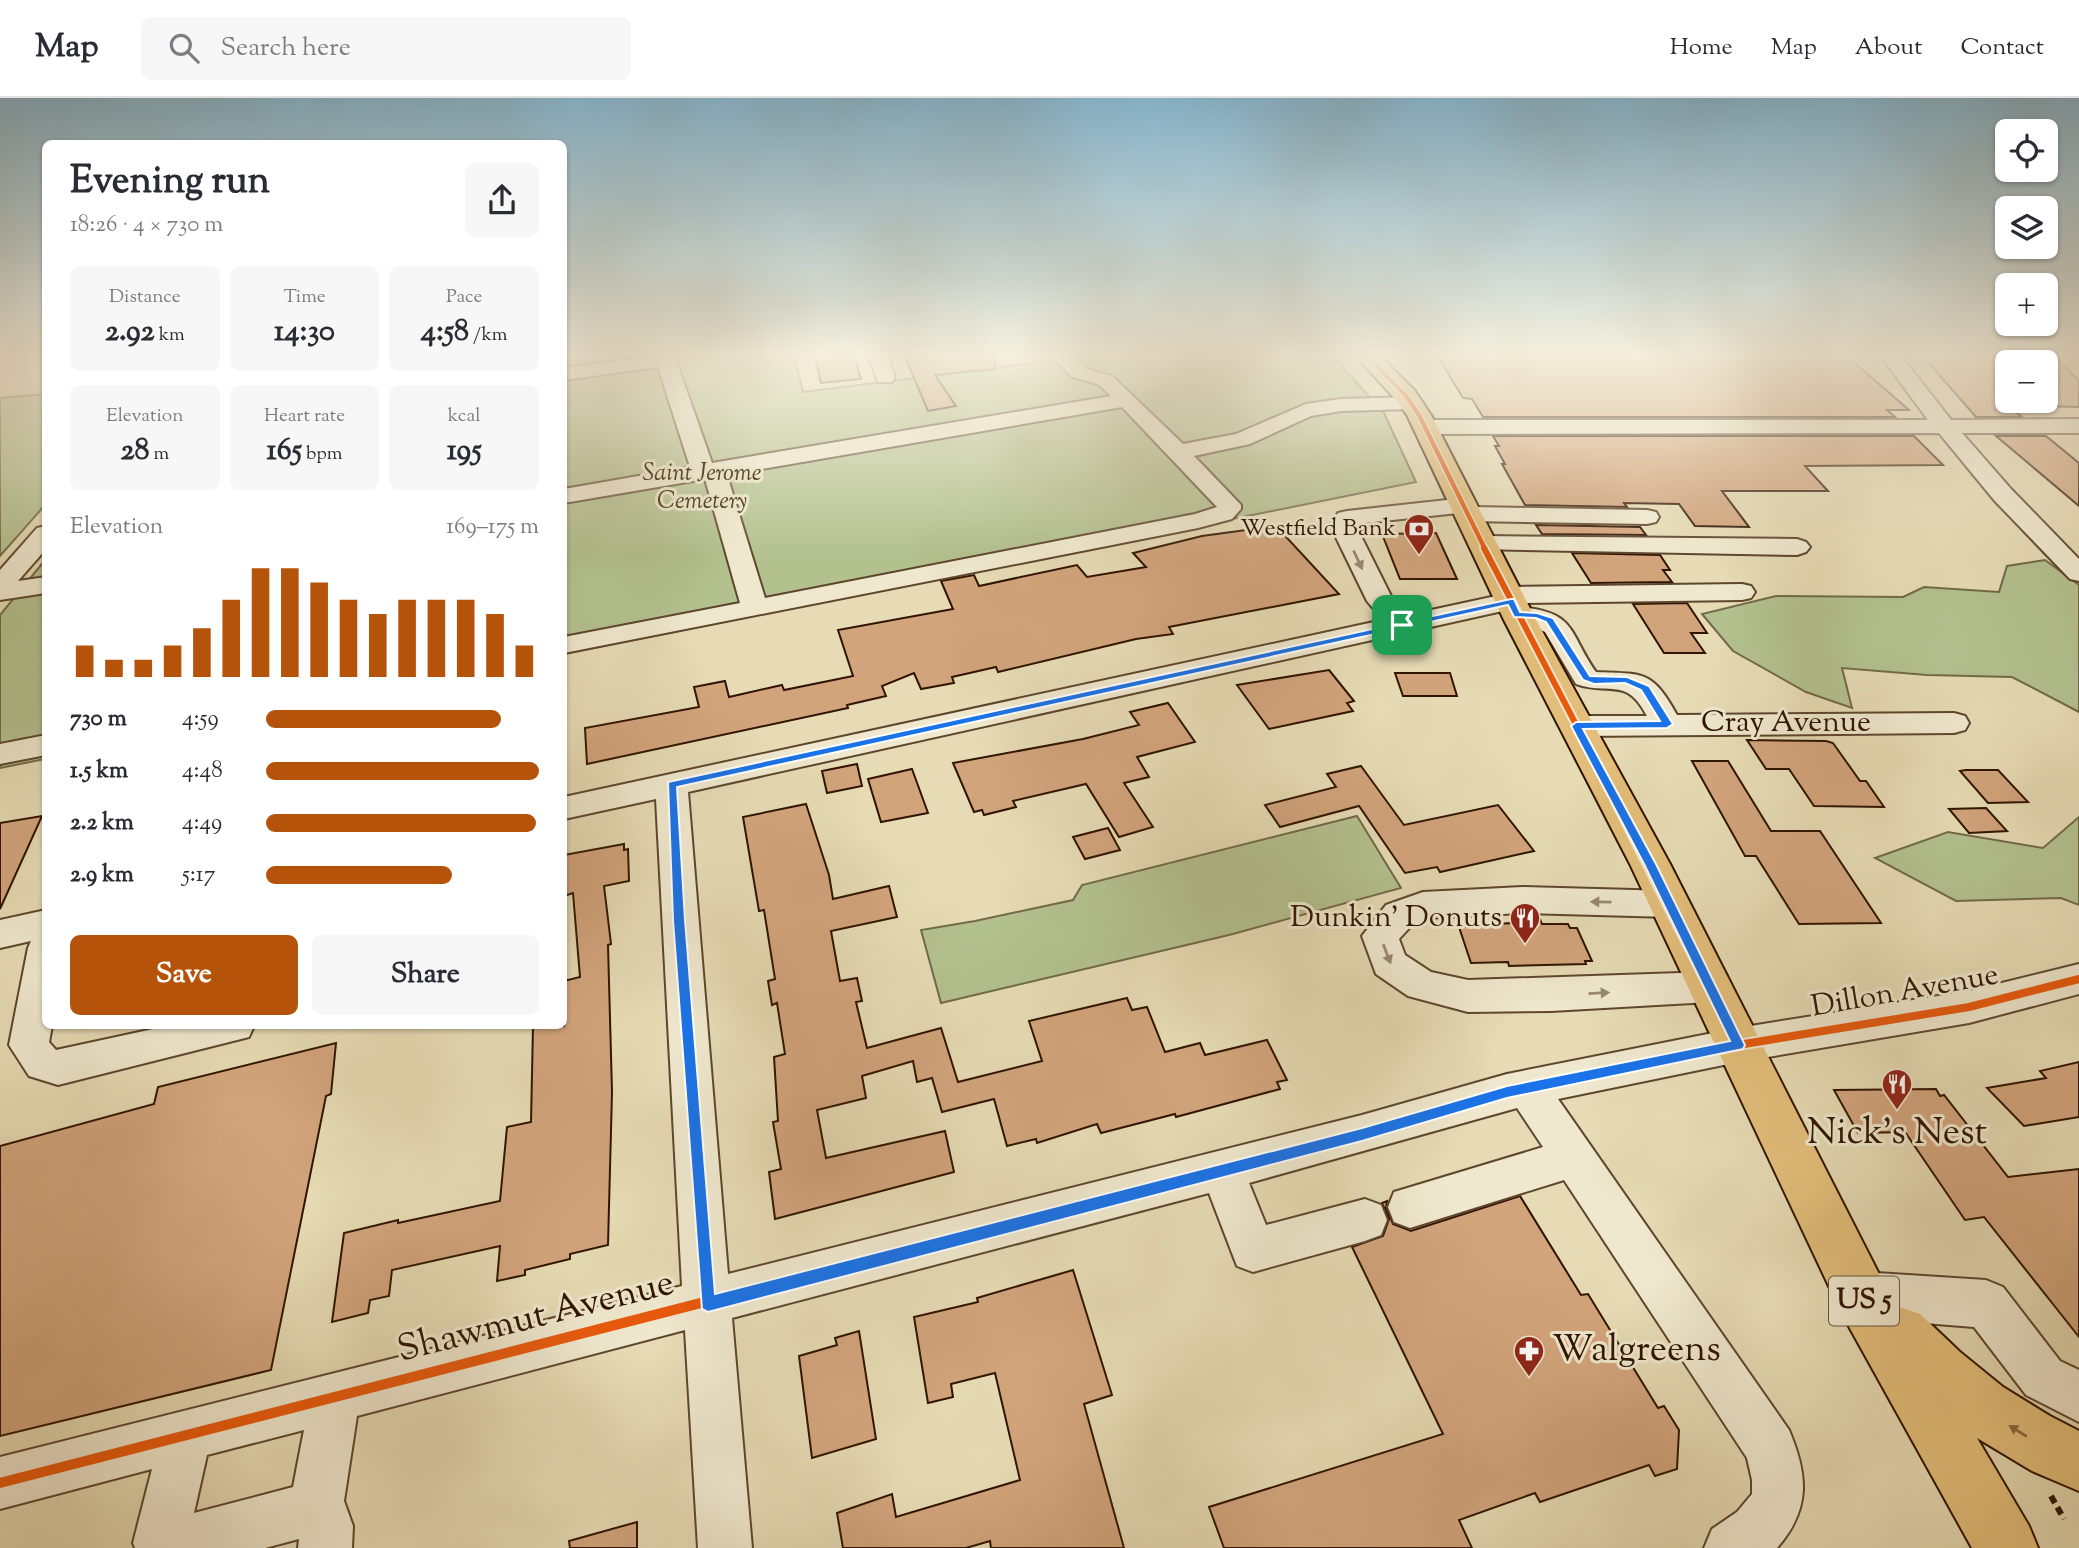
<!DOCTYPE html>
<meta charset="utf-8">
<style>
body{margin:0;font-family:"Sorts Mill Goudy",serif;background:#f7f7f7;color:#2b2b33;height:100vh;display:flex;flex-direction:column;font-size:26px;white-space:nowrap}
*{box-sizing:border-box;margin:0}
p{font-size:23px;color:#7c7c81}
.icon{flex:none;width:38px;height:38px;fill:none;stroke:currentColor;stroke-width:2;stroke-linecap:round;stroke-linejoin:round}
.map{position:relative;flex:1;overflow:hidden}
.drawer{position:absolute;left:42px;top:42px;width:525px;height:889px;display:flex;flex-direction:column;background:#fff;border-radius:10px;box-shadow:0 2px 5px #0004}
.drawer>*{flex:none}
.buttons{position:absolute;left:1995px;top:21px;display:grid;gap:14px}
.buttons a{display:grid;place-items:center;width:63px;height:63px;border-radius:10px;background:#fff;box-shadow:0 2px 5px #0004;font-size:35px}
.pin{position:absolute;display:grid;place-items:center;width:60px;height:60px;color:#fff;margin:-30px;border-radius:14px;box-shadow:0 4px 10px #0006}
.round{display:grid;place-items:center;flex:none;width:74px;height:74px;border-radius:10px;background:#f7f7f7}
.head{display:flex;align-items:center;justify-content:space-between;height:119px;padding:0 28px}
h1{font-size:38px;font-weight:800;line-height:52px}
.stats{display:grid;grid-template-columns:repeat(3,1fr);gap:10px;height:119px;padding:7px 28px}
.stats div{display:grid;align-content:center;border-radius:10px;background:#f7f7f7;text-align:center}
.stats b{font-size:30px;font-weight:800}
.stats small{font-size:19px;font-weight:400}
.stats p{font-size:19px}
.chart{height:196px;padding:14px 28px}
.chart p{display:flex;justify-content:space-between}
.chart svg{width:100%;height:126px;margin-top:7px;stroke:#b45309;stroke-width:6}
.button{display:flex;gap:14px;margin-top:auto;padding:14px 28px}
.button a{flex:1;height:80px;border-radius:10px;background:#b45309;color:#fff;font-size:28px;font-weight:800;line-height:80px;text-align:center}
.button a+a{background:#f7f7f7;color:#2b2b33}
ul{padding:0 28px;list-style:none;font-size:23px}
li{display:grid;grid-template-columns:112px 84px 1fr;align-items:center;height:52px}
li i{height:18px;border-radius:9px;background:#b45309}
header{display:flex;align-items:center;gap:42px;box-sizing:border-box;height:98px;padding:0 35px;background:#fff;border-bottom:2px solid #e1e1e2}
header strong{font-size:33px}
nav{display:flex;gap:38px;margin-inline-start:auto;font-size:24px}
.search{width:490px;height:63px;background:#f7f7f7;display:flex;align-items:center;gap:18px;box-sizing:border-box;padding:0 24px;border-radius:10px;color:#7c7c81;font-size:26px}
.map>svg:first-child{display:block}
.green{fill:#b3c18f;stroke:#726a48;stroke-width:2}
.building{fill:#d2a47c;stroke:#301400;stroke-width:2;fill-rule:evenodd}
.lines{fill:none;stroke-linecap:round;stroke-linejoin:round}
.minor-casing{stroke:#5e462d;stroke-width:4}
.major-casing{stroke:#301400;stroke-width:4}
.path{stroke:#301400;stroke-width:6;stroke-dasharray:8 5;stroke-linecap:butt}
.minor{fill:#efe8ce;fill-rule:evenodd}
.major{fill:#e3be7a;fill-rule:evenodd}
.cycleway-far3-casing{stroke:#efe8ce;stroke-width:7}
.cycleway-far2-casing{stroke:#efe8ce;stroke-width:10}
.cycleway-far1-casing{stroke:#efe8ce;stroke-width:12}
.cycleway-casing{stroke:#efe8ce;stroke-width:14}
.cycleway-far3{stroke:#e8590c;stroke-width:4.5}
.cycleway-far2{stroke:#e8590c;stroke-width:6}
.cycleway-far1{stroke:#e8590c;stroke-width:8}
.cycleway{stroke:#e8590c;stroke-width:10}
.oneway{fill:#998971}
.oneway2{fill:#8a693d}
.route{fill:#1a73e8;stroke:#fff;stroke-width:2;fill-rule:evenodd}
.labels{text-anchor:middle;dominant-baseline:central;stroke-width:6;stroke-linejoin:round;paint-order:stroke}
.far-park-label{font-size:24px;font-style:italic;fill:#57482b;stroke:#efe8ce}
.far-poi-label{font-size:24px;fill:#301400;stroke:#efe8ce;text-anchor:end}
.shield{fill:#efe8ce;stroke:#69543e;stroke-width:2}
.shield-label{font-size:28px;font-weight:bold;fill:#301400}
.street-label{font-size:30px;fill:#301400;stroke:#efe8ce}
.poi-label{font-size:30px;fill:#301400;stroke:#efe8ce;text-anchor:end}
.near-poi-label{font-size:37px;fill:#301400;stroke:#efe8ce}
.near-street-label{font-size:37px;fill:#301400;stroke:#efe8ce}
</style>
<header>
<strong>Map</strong>
<div class="search"><svg class="icon" aria-label="search" viewBox="0 0 24 24"><circle cx="10" cy="10" r="6"/><path d="M15 15l6 6"/></svg>Search here</div>
<nav><a>Home</a><a>Map</a><a>About</a><a>Contact</a></nav>
</header>
<div class="map">
<svg width="2079" height="1450" viewBox="0 0 2079 1450">
<rect width="100%" height="100%" fill="#e6dbb4"/>
<filter id="stains"><feTurbulence type="fractalNoise" baseFrequency=".00286" numOctaves="4"/><feColorMatrix values="0 0 0 0 .2 0 0 0 0 .09 0 0 0 0 .02 0 0 0 .5 -.17"/></filter>
<radialGradient id="worn" r=".72"><stop offset=".6" stop-color="#630" stop-opacity="0"/><stop offset="1" stop-color="#630" stop-opacity=".3"/></radialGradient>
<g class="green">
<path d="M564,254H793L803,294L1122,254H1329L1384,315L1416,384L564,556Z"/>
<path d="M45,296V407L0,458V300Z"/>
<path d="M45,462V661L0,670V517Z"/>
<path d="M2045,462L2079,487V614L2012,579L1927,577L1842,570L1852,610L1806,594L1733,553L1702,516L1776,498L1903,499L1924,489L1999,494L2007,468Z"/>
<path d="M1357,718L1401,790L1229,837L941,905L921,832L975,823L1073,802L1082,787Z"/>
<path d="M2079,719V807L2061,800L1956,803L1875,760L1948,734L2043,750Z"/>
</g>
<g class="building">
<path d="M853,254L861,281L821,285L814,256Z"/>
<path d="M903,254H994L995,271L935,277L956,308L928,313Z"/>
<path d="M1435,254H1842L1909,312H1887L1895,319H1483L1472,301L1463,300Z"/>
<path d="M1919,254H2050L2079,283V309L2008,307L2022,319H1976ZM2007,264H2046V303H2007Z"/>
<path d="M1493,338H1914L1943,367L1805,368L1828,393H1722L1749,429L1695,428L1679,406L1624,405L1627,409L1525,407L1502,366H1505L1495,348H1499Z"/>
<path d="M1996,338H2046L2079,365V408Z"/>
<path d="M1536,427L1640,429L1646,437L1542,436Z"/>
<path d="M1276,428L1339,496L1169,529L1173,536L1136,541L998,574L996,569L952,579L954,585L921,591L914,575L882,588L886,598L847,607L848,610L587,666L585,630L699,609L694,589L725,583L729,599L782,587L784,592L853,578L838,532L953,511L941,483L974,477L979,488L1077,467L1087,479L1146,469L1133,455L1202,438Z"/>
<path d="M1436,435L1457,481H1400L1382,436Z"/>
<path d="M1572,455L1660,457L1670,472H1663L1672,484L1591,485Z"/>
<path d="M1687,505L1707,535H1691L1705,555H1664L1633,506Z"/>
<path d="M1329,572L1354,603L1347,605L1353,613L1269,631L1237,587Z"/>
<path d="M1395,575H1450L1457,598H1403Z"/>
<path d="M1168,605L1195,644L1137,659L1149,679L1124,685L1153,729L1119,739L1086,686L1013,703L1016,709L984,717L982,712L974,714L953,665L1083,641L1139,627L1130,614Z"/>
<path d="M1747,642L1826,643L1833,645L1860,683H1866L1884,709L1814,708L1789,671H1766Z"/>
<path d="M1692,663H1728L1771,733H1820L1881,825L1799,826L1756,758H1745Z"/>
<path d="M857,666L862,688L827,695L822,673Z"/>
<path d="M1361,668L1404,727L1498,707L1534,753L1440,774L1437,769L1405,775L1359,708L1280,729L1265,707L1336,689L1327,676Z"/>
<path d="M912,671L928,715L881,724L868,681Z"/>
<path d="M1966,672H1998L2028,704L1988,705L1960,673Z"/>
<path d="M806,706L829,777L833,801L889,788L897,819L831,833L840,883L857,880L862,903L856,904L867,950L941,930L958,984L1042,963L1029,923L1127,900L1132,912L1147,909L1165,954L1200,945L1205,957L1267,942L1287,982L1277,984L1280,991L1176,1019L1175,1016L1101,1035L1097,1026L1037,1045L1036,1041L1007,1048L994,1001L942,1014L932,980L917,984L913,963L862,978L866,1000L817,1012L826,1060L945,1033L954,1074L775,1121L769,1074L781,1071L773,1024L778,1023L774,959L785,956L777,905L772,907L768,883L775,881L764,812L759,813L743,719Z"/>
<path d="M1986,710L2007,733L1969,735L1949,711Z"/>
<path d="M42,718L0,811V725Z"/>
<path d="M1108,730L1120,752L1085,761L1073,739Z"/>
<path d="M624,746V752L628,751L629,783L604,788L611,846L608,847L612,994L608,1147L570,1156V1161L525,1172V1177L497,1183L500,1148L392,1172L389,1198L370,1202L368,1215L332,1224L344,1135L398,1122V1125L500,1103L507,1029L531,1024L533,928H564V883L580,879L573,795L564,798V757Z"/>
<path d="M1540,821L1542,826H1568L1570,830H1577L1592,863H1585L1586,866L1509,868L1508,864L1471,865L1459,829H1495L1494,826L1514,825L1512,822Z"/>
<path d="M336,945L331,996L326,998L271,1272L0,1338V1048L154,1006L158,989Z"/>
<path d="M2079,964V1019L2024,1028L1987,990L2046,980L2040,973Z"/>
<path d="M1936,991L1940,998L1944,997L2008,1079L2079,1071V1239L1984,1119L1965,1122L1905,1034L1858,1035L1834,992Z"/>
<path d="M1520,1098L1581,1197L1588,1196L1658,1310L1664,1308L1679,1332L1677,1371L1655,1378L1649,1367L1540,1404L1535,1395L1459,1422L1472,1450H1224L1209,1409L1443,1336L1352,1149L1383,1138L1389,1121L1382,1105L1387,1103L1386,1110L1393,1126L1411,1133Z"/>
<path d="M1073,1172L1112,1297L1084,1306L1124,1450H991L990,1443L966,1450H843L837,1415L892,1396L896,1419L1020,1382L995,1275L951,1286L953,1299L928,1305L914,1219L978,1204L977,1200Z"/>
<path d="M859,1233L876,1341L812,1360L799,1258L837,1247L835,1240Z"/>
<path d="M637,1424V1450H570L569,1443Z"/>
</g>
<g class="lines">
<g class="minor-casing">
<g id="minor">
<path d="M653,254H673L712,365L1111,298L1098,286L1072,279L1049,254H1070L1086,271L1112,278L1183,346L1236,336L1306,306L1341,301L1412,299L1419,301L1423,305L1419,309L1412,311L1341,313L1311,318L1250,346L1194,358L1241,407V411L1232,421L1198,430L564,555V539L740,505L705,381L564,405V391L690,369L658,269L564,282V270L654,258ZM1122,309L1217,409L1195,416L765,500L727,377Z"/>
<path d="M867,254H887L895,280L892,284H878Z"/>
<path d="M1878,254H1898L1951,322L2079,321V335H1962L2011,391L2079,461V483L2070,481L1994,402L1939,335L1426,336L1418,334L1415,329L1418,324L1426,322H1928Z"/>
<path d="M1465,400L1474,402L1476,409L1647,412L1656,414L1659,419L1656,424L1647,426L1469,423L1460,421L1458,415L1355,426L1392,500L1408,517L1496,498L1499,491L1508,489L1742,486L1751,488L1755,494L1751,500L1742,502L1523,505L1519,509C1577,514 1568,534 1596,574C1644,576 1652,572 1677,617L1954,615L1965,618L1969,625L1965,632L1954,635L1576,638L1565,635L1561,628L1565,621L1576,618H1647C1626,578 1611,598 1576,586L1545,534L1531,527L1507,523L1503,517L1507,512L688,694L728,1176L1362,1017L1507,976L1738,930L1969,893L2079,866V896L1969,925L1738,964L1558,1001L1789,1332C1808,1377 1811,1411 1777,1450H1704L1712,1431L1737,1414L1752,1396V1382L1747,1360L1564,1082L1410,1130L1394,1124L1388,1109L1394,1094L1543,1049L1517,1010L1249,1085L1266,1127L1365,1101L1381,1107L1387,1122L1381,1137L1365,1143L1253,1174L1237,1168L1209,1095L732,1220L752,1450H698L685,1232L357,1318L344,1403L353,1428L352,1450H298L299,1441L265,1450H135L133,1445L152,1371L0,1411V1359L682,1188L656,701L564,721V699L1383,522L1367,503L1330,427L1338,415L1347,413ZM304,1332L293,1389L194,1415L207,1357Z"/>
<path d="M46,428V451L18,483L46,479V495L0,502V472L37,430Z"/>
<path d="M1484,438L1797,441L1806,444L1810,449L1806,454L1797,457L1475,451L1471,446L1475,441Z"/>
<path d="M46,637V657L0,666V646Z"/>
<path d="M1522,789L1670,793L1683,796L1688,806L1683,816L1670,819L1522,815L1427,820L1412,827L1399,841L1405,857L1431,874L1468,882L1710,874L1723,878L1729,889L1723,900L1710,904L1551,913L1468,914L1408,898L1376,876L1362,838L1386,807L1423,794Z"/>
<path d="M46,812V928H52L49,944L56,952L167,928H254L249,939L58,987L29,978L9,947L28,850L31,843L0,850V822Z"/>
<path d="M1861,1174L1986,1182L2003,1189L2060,1263L2079,1272V1324L2026,1297L1974,1229L1861,1220L1844,1213L1838,1197L1844,1181Z"/>
</g>
</g>
<g class="major-casing">
<path id="major" d="M1352,254H1376L1415,293L1431,317L1535,520L1670,766L1880,1178L1899,1209L1920,1216L1960,1254L2003,1289L2050,1318L2079,1333V1393L2032,1373L1977,1340L2029,1428L2038,1450H1972L1842,1216L1630,766L1503,520L1407,317L1397,303Z"/>
</g>
<path class="path" d="M2051,1398L2064,1421"/>
<use href="#minor" class="minor"/>
<use href="#major" class="major"/>
<g class="cycleway-far3-casing">
<path id="cycleway-far3" d="M1363,254L1406,298L1419,317L1485,451"/>
</g>
<g class="cycleway-far2-casing">
<path id="cycleway-far2" d="M1484,450L1617,705"/>
</g>
<g class="cycleway-far1-casing">
<g id="cycleway-far1">
<path d="M1616,703L1738,947"/>
<path d="M1380,1031L1507,994L1738,947L1969,909L2079,881"/>
</g>
</g>
<g class="cycleway-casing">
<path id="cycleway" d="M0,1385L1386,1029"/>
</g>
<use href="#cycleway-far3" class="cycleway-far3"/>
<use href="#cycleway-far2" class="cycleway-far2"/>
<use href="#cycleway-far1" class="cycleway-far1"/>
<use href="#cycleway" class="cycleway"/>
</g>
<defs><path id="oneway-solid" d="M-6-.8H1V-3.2L6.5 0L1 3.2V.8H-6Z" transform="scale(1.75)"/></defs>
<g class="oneway">
<use href="#oneway-solid" transform="translate(1358 462) rotate(65)"/>
<use href="#oneway-solid" transform="translate(1601 804) rotate(-179)"/>
<use href="#oneway-solid" transform="translate(1387 856) rotate(69)"/>
<use href="#oneway-solid" transform="translate(1599 895) rotate(-3)"/>
</g>
<use class="oneway2" href="#oneway-solid" transform="translate(2018 1333) rotate(-148)"/>
<linearGradient id="sky" x2="0" y2="1"><stop stop-color="#87b7d0"/><stop offset="0.56" stop-color="#f4efdd"/><stop offset="1" stop-color="#f4efdd" stop-opacity="0"/></linearGradient>
<rect width="2079" height="457" fill="url(#sky)"/>
<path class="route" d="M1511,501H1514L1520,514L1537,515L1553,520L1590,578L1627,579L1649,588L1673,626L1667,630L1583,631L1656,766L1745,947L1743,951L1507,1000L1362,1043L708,1214L702,1211L673,822L668,684ZM1508,507L1514,519L1536,520L1546,524L1583,582L1594,586L1625,585L1641,592L1660,623L1576,624L1571,628L1644,766L1730,943L1507,988L1362,1030L715,1196L685,822L677,689Z"/>
<defs>
<g id="bank-pin" transform="scale(1.575)"><path d="M0 17L-7.5 6A9.5 9.5 0 1 1 7.5 6Z" fill="#8f2418" stroke="#efe8ce"/><path d="M-6-4H6V4H-6ZM0-2.3a2.3 2.3 0 1 0 0 4.6a2.3 2.3 0 1 0 0-4.6Z" fill="#fff"/></g>
<g id="restaurant-pin" transform="scale(1.575)"><path d="M0 17L-7.5 6A9.5 9.5 0 1 1 7.5 6Z" fill="#8f2418" stroke="#efe8ce"/><path d="M-5-6h1v4h1v-4h1v4h1v-4h1v5L-1.5 .5V6h-2V.5L-5-1ZM5-6V6H3V1.5H1.5Q1.5-4 5-6Z" fill="#fff"/></g>
<g id="pharmacy-pin" transform="scale(1.575)"><path d="M0 17L-7.5 6A9.5 9.5 0 1 1 7.5 6Z" fill="#8f2418" stroke="#efe8ce"/><path d="M-2-6h4v4h4v4h-4v4h-4v-4h-4v-4h4Z" fill="#fff"/></g>
</defs>
<g fill-rule="evenodd">
<use href="#bank-pin" x="1419" y="431"/>
<use href="#restaurant-pin" x="1525" y="820"/>
<use href="#restaurant-pin" x="1897" y="986"/>
<use href="#pharmacy-pin" x="1529" y="1253"/>
</g>
<g class="labels">
<g class="far-park-label">
<text x="702" y="376">Saint Jerome<tspan x="702" dy="28">Cemetery</tspan></text>
</g>
<g class="far-poi-label">
<text x="1396" y="431">Westfield Bank</text>
</g>
<rect class="shield" x="1829" y="1178.5" width="70" height="49" rx="5"/>
<g class="shield-label">
<text x="1864" y="1203">US 5</text>
</g>
<g class="street-label">
<text x="1786" y="625">Cray Avenue</text>
<text transform="translate(1905 894) rotate(-10)">Dillon Avenue</text>
</g>
<g class="poi-label">
<text x="1502" y="820">Dunkin' Donuts</text>
</g>
<g class="near-poi-label">
<text x="1897" y="1036">Nick's Nest</text>
<text x="1552" y="1253" text-anchor="start">Walgreens</text>
</g>
<g class="near-street-label">
<text transform="translate(536 1220) rotate(-14)">Shawmut Avenue</text>
</g>
</g>
<rect width="100%" height="100%" filter="url(#stains)"/>
<rect width="100%" height="100%" fill="url(#worn)"/>
</svg>
<div class="buttons">
<a><svg class="icon" aria-label="locate" viewBox="0 0 24 24"><circle cx="12" cy="12" r="6"/><path d="M12 2v4M12 18v4M2 12h4M18 12h4"/></svg></a>
<a><svg class="icon" aria-label="layers" viewBox="0 0 24 24"><path d="M12 4l9 5-9 5-9-5zM3 14l9 5 9-5"/></svg></a>
<a>+</a>
<a>−</a>
</div>
<div class="pin" style="left:1402px;top:527px;background:#1e9e55"><svg class="icon" aria-label="arrive" viewBox="0 0 24 24"><path d="M6 21V4h12l-3 4 3 4H6"/></svg></div>
<section class="drawer">
<div class="head"><div><h1>Evening run</h1><p>18:26 · 4 × 730 m</p></div><a class="round"><svg class="icon" aria-label="share" viewBox="0 0 24 24"><path d="M12 15V3M7 8l5-5 5 5M5 13v7h14v-7"/></svg></a></div>
<div class="stats">
<div><p>Distance</p><b>2.92<small> km</small></b></div>
<div><p>Time</p><b>14:30</b></div>
<div><p>Pace</p><b>4:58<small> /km</small></b></div>
</div>
<div class="stats">
<div><p>Elevation</p><b>28<small> m</small></b></div>
<div><p>Heart rate</p><b>165<small> bpm</small></b></div>
<div><p>kcal</p><b>195</b></div>
</div>
<div class="chart"><p><span>Elevation</span>169–175 m</p>
<svg viewBox="0 0 160 44" preserveAspectRatio="none"><path d="M5 44V33M15 44V38M25 44V38M35 44V33M45 44V27M55 44V17M65 44V6M75 44V6M85 44V11M95 44V17M105 44V22M115 44V17M125 44V17M135 44V17M145 44V22M155 44V33"/></svg>
</div>
<ul>
<li><b>730 m</b>4:59<i style="width:86%"></i></li>
<li><b>1.5 km</b>4:48<i style="width:100%"></i></li>
<li><b>2.2 km</b>4:49<i style="width:99%"></i></li>
<li><b>2.9 km</b>5:17<i style="width:68%"></i></li>
</ul>
<div class="button"><a>Save</a><a>Share</a></div>
</section>
</div>
